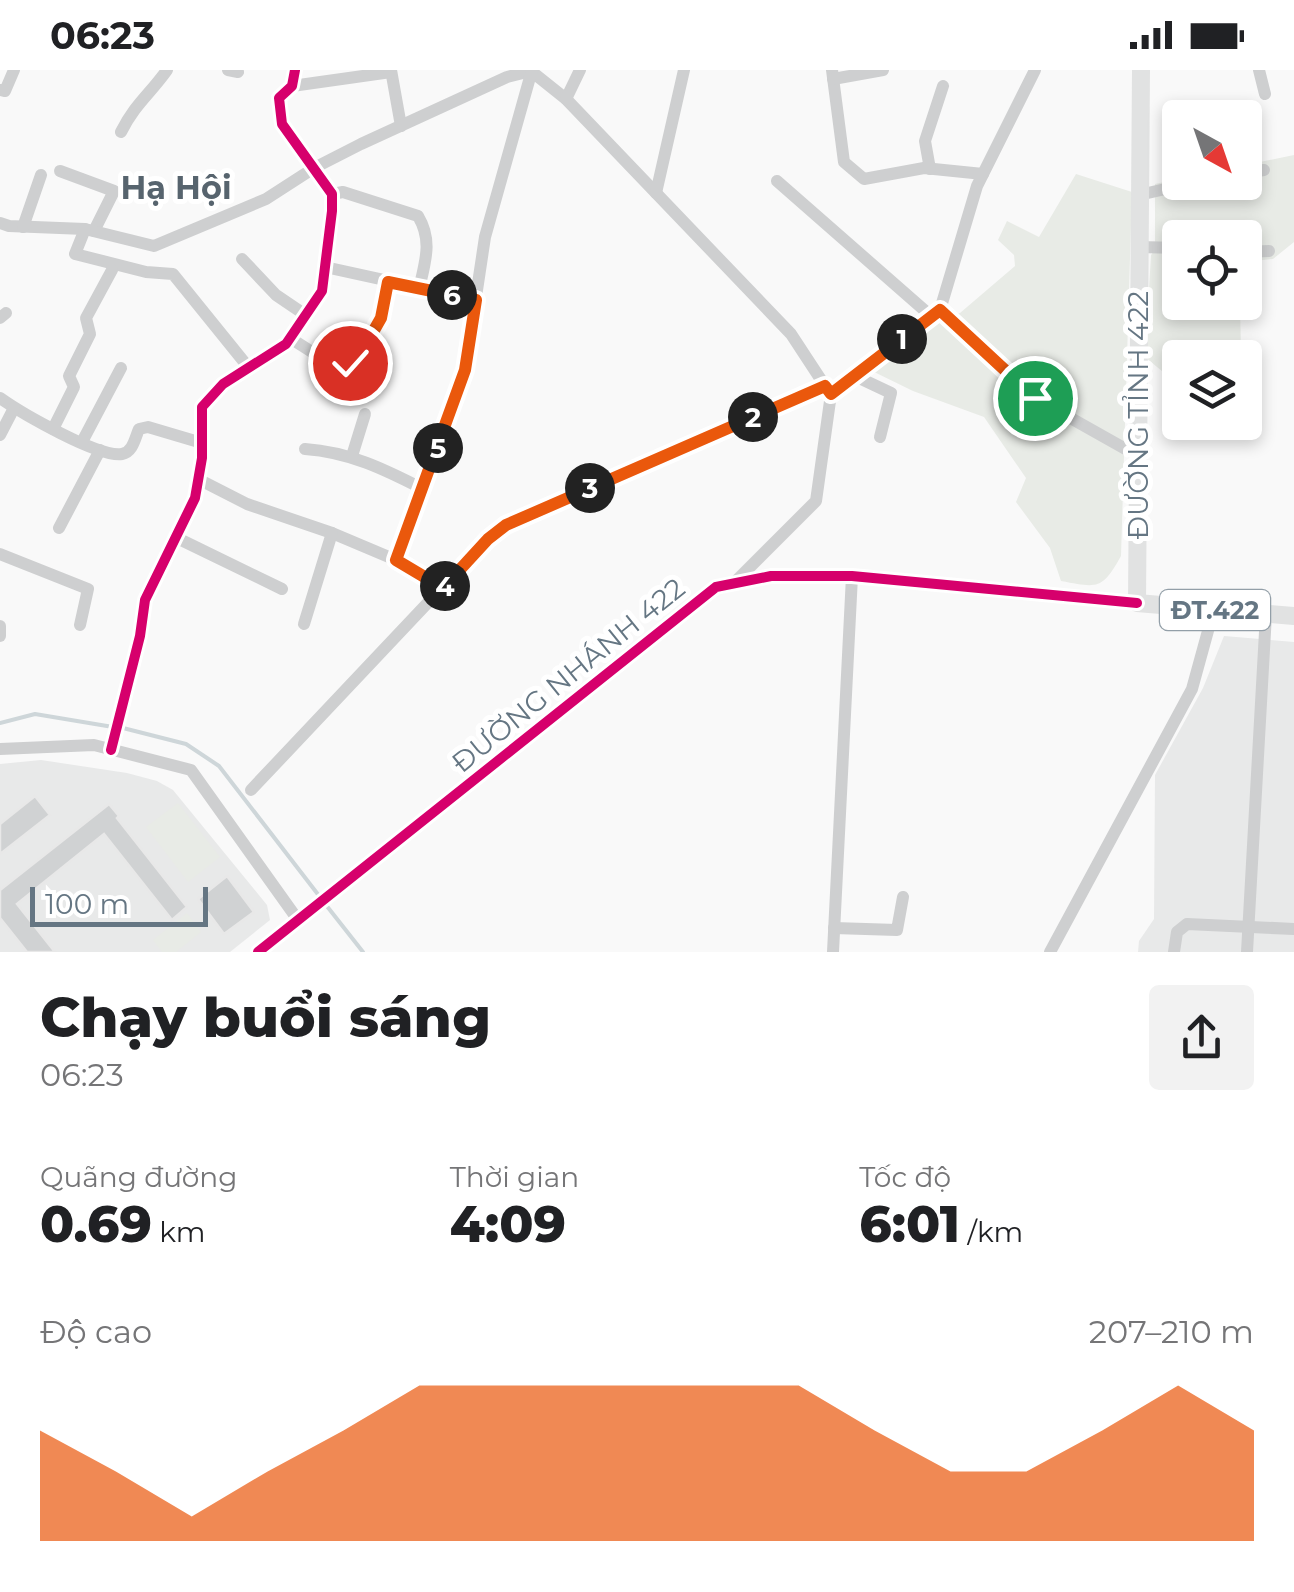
<!DOCTYPE html>
<html lang="vi">
<meta charset="utf-8">
<style>
body{margin:0;font-family:Montserrat,sans-serif;background:#f2f2f2;color:#202124;height:100vh;display:flex;flex-direction:column;font-size:38px;white-space:nowrap}
*{box-sizing:border-box;margin:0}
p{font-size:32px;color:#757577}
.icon{flex:none;width:55px;height:55px;fill:none;stroke:currentColor;stroke-width:2;stroke-linecap:round;stroke-linejoin:round}
.map{position:relative;height:882px;overflow:hidden}
.side{display:flex;flex-direction:column;background:#fff;flex:1}
.side>*{flex:none}
.needle{width:65px;rotate:140deg}
.fabs{position:absolute;left:1162px;top:30px;display:grid;gap:20px}
.fabs a{display:grid;place-items:center;width:100px;height:100px;border-radius:10px;background:#fff;box-shadow:0 5px 15px #0003;font-size:50px}
.scale{position:absolute;left:30px;bottom:25px;width:178px;box-sizing:border-box;padding-left:10px;border:5px solid #657683;border-top:0;font-size:28px;line-height:35px;white-space:nowrap;color:#657683;-webkit-text-stroke:8px #fff;paint-order:stroke}
.pin{position:absolute;display:grid;place-items:center;width:85px;height:85px;color:#fff;margin:-42px;border:5px solid #fff;border-radius:50%;box-shadow:0 2px 10px #0007}
.km{position:absolute;width:50px;height:50px;margin:-25px;border-radius:50%;background:#222;color:#fff;font-size:28px;line-height:50px;text-align:center}
.round{display:grid;place-items:center;flex:none;width:105px;height:105px;border-radius:10px;background:#f2f2f2}
.head{display:flex;align-items:center;justify-content:space-between;height:170px;padding:0 40px}
h1{font-size:55px;font-weight:800;line-height:75px}
.metrics{display:grid;grid-template-columns:repeat(3,1fr);gap:15px;height:170px;padding:10px 40px}
.metrics div{display:grid;align-content:center}
.metrics b{font-size:50px;font-weight:800}
.metrics small{font-size:28px;font-weight:400}
.metrics p{font-size:28px}
.chart{height:280px;padding:20px 40px}
.chart p{display:flex;justify-content:space-between}
.chart svg{width:100%;height:180px;margin-top:10px;fill:#ea580c;opacity:.7}
.status{display:flex;justify-content:space-between;align-items:center;height:70px;padding:0 50px;background:#fff;direction:ltr}
.status svg{height:28px;fill:currentColor}
.map>svg:first-child{display:block}
.built{fill:#e8e9e9}
.green{fill:#e8ebe6}
.lines{fill:none;stroke-linecap:round;stroke-linejoin:round}
.stream{stroke:#ced6d9;stroke-width:4}
.building{fill:#d0d2d3;stroke:#e8e8e8;stroke-width:2.5}
.minor{stroke:#cecfd0;stroke-width:12}
.major{stroke:#e1e2e2;stroke-width:18}
.cycleway-casing{stroke:#fff;stroke-width:16}
.cycleway{stroke:#d6006c;stroke-width:10}
.route-casing{stroke:#fff;stroke-width:20}
.route{stroke:#ea580c;stroke-width:12}
.labels{text-anchor:middle;dominant-baseline:central;stroke-width:10;stroke-linejoin:round;paint-order:stroke}
.shield{fill:#fff;stroke:#939fa8;stroke-width:2.5}
.shield-label{font-size:25px;font-weight:bold;fill:#657683}
.street-label{font-size:28px;fill:#657683;stroke:#fff}
.quarter-label{font-size:32px;font-weight:bold;fill:#57646e;stroke:#fff}
</style>
<div class="status"><b>06:23</b><svg viewBox="0 0 49 12"><path d="M0 12V9h3v3zM5 12V6h3v6zM10 12V3h3v9zM15 12V0h3v12zM26 1h20v11H26zM47 4h2v5h-2z"/></svg></div>
<div class="map">
<svg width="1294" height="882" viewBox="0 0 1294 882">
<rect width="100%" height="100%" fill="#f9f9f9"/>
<g class="built">
<path d="M1224,566L1294,572V882H1138L1139,871L1154,849L1155,705L1203,618Z"/>
<path d="M41,690L127,703L157,711L173,720L267,835L270,850L230,882H0V694Z"/>
</g>
<g class="green">
<path d="M1180,69V112H1245V95L1294,85V172L1273,189L1245,192V168H1180V232L1240,233L1241,283L1239,287L1180,288V316L1145,287L1151,185L1155,180V114L1164,112L1169,83Z"/>
<path d="M1076,104L1132,122L1121,486C1102,520 1098,518 1061,511L1050,478L1016,432L1026,408L984,347L913,321L868,299L926,255L960,243L1015,196L1014,185L998,170L1007,151L1039,167Z"/>
<path d="M178,733L220,787L188,812L146,757Z"/>
<path d="M187,843L201,862L176,882H162L153,870Z"/>
</g>
<g class="lines">
<g class="stream">
<path d="M0,653L35,644L113,657"/>
<path d="M123,658L186,674L219,696L320,827"/>
<path d="M326,835L363,882"/>
</g>
</g>
<g class="building">
<path d="M35,726L50,745L0,784V754Z"/>
<path d="M109,734L119,746L117,748L187,837L172,850L104,764L17,834L55,882H27L0,848V820Z"/>
<path d="M227,806L254,842L224,864L198,829Z"/>
</g>
<g class="lines">
<g class="minor">
<path d="M228,0L238,2"/>
<path d="M391,0L401,56"/>
<path d="M832,0L844,92L864,109L924,98L983,104"/>
<path d="M1259,0L1265,24"/>
<path d="M531,1L566,29L791,264L829,322"/>
<path d="M833,9L883,0"/>
<path d="M292,16L391,2"/>
<path d="M0,20L5,21L14,0"/>
<path d="M566,29L580,0"/>
<path d="M121,62C135,34 150,24 167,0"/>
<path d="M930,99L925,71L943,16"/>
<path d="M60,101L114,121L94,161"/>
<path d="M1245,103L1264,100"/>
<path d="M777,111L931,246"/>
<path d="M656,123L684,0"/>
<path d="M332,124L343,122L418,146C433,171 425,192 419,219"/>
<path d="M1139,125L1196,112"/>
<path d="M0,153L9,156L85,159L154,176L266,129L314,98L361,74L507,7L531,1"/>
<path d="M23,157L41,105"/>
<path d="M85,159L75,184L146,202L173,204L249,298"/>
<path d="M1139,177L1180,178"/>
<path d="M1245,182L1269,181"/>
<path d="M242,189L276,225L307,246"/>
<path d="M325,197L476,230"/>
<path d="M940,240L1035,328L1138,386"/>
<path d="M0,248L6,243"/>
<path d="M290,268L312,282L356,292L381,247L388,212"/>
<path d="M855,306L891,323L880,367"/>
<path d="M0,328C21,343 99,388 122,384C133,382 135,368 139,359L148,357L202,373"/>
<path d="M53,359L74,317L69,306L90,264L86,248L112,200"/>
<path d="M0,365L14,338"/>
<path d="M82,372L121,298"/>
<path d="M305,379C349,382 384,399 423,419"/>
<path d="M352,386L365,344"/>
<path d="M200,410L247,434L332,463L396,490L443,518"/>
<path d="M59,458L100,380"/>
<path d="M175,467L282,519"/>
<path d="M0,484L88,519L80,555"/>
<path d="M396,490L465,300L485,167L532,0"/>
<path d="M736,511L816,431L831,324L940,240L977,116L1035,0"/>
<path d="M304,554L332,463"/>
<path d="M0,556V566"/>
<path d="M0,679L94,675L191,700L298,850"/>
<path d="M111,680L140,566L145,530L195,428L202,388V337L223,314L286,274L322,221L332,141V124L282,54L279,28L292,16L295,0"/>
<path d="M251,720L488,469L506,455L825,316"/>
<path d="M834,858L897,860L903,827"/>
<path d="M258,882L716,517L771,506H852L1137,533"/>
<path d="M833,882L852,506"/>
<path d="M1050,882L1192,619L1214,539"/>
<path d="M1174,882L1177,862L1187,854L1294,859"/>
<path d="M1247,882L1266,544"/>
</g>
<path class="major" d="M1141,0L1137,533L1294,546"/>
<g class="cycleway-casing">
<g id="cycleway">
<path d="M111,680L140,566L145,530L195,428L202,388V337L223,314L286,274L322,221L332,141V124L282,54L279,28L292,16L295,0"/>
<path d="M258,882L716,517L771,506H852L1137,533"/>
</g>
</g>
<use href="#cycleway" class="cycleway"/>
</g>
<g class="lines">
<g class="route-casing">
<path id="route" d="M350,293L356,292L381,248L388,212L476,230L465,300L396,490L443,518L488,469L506,455L825,316L831,324L940,240L1035,328"/>
</g>
<use href="#route" class="route"/>
</g>
<g class="labels">
<rect class="shield" x="1160" y="520" width="110" height="40" rx="8"/>
<g class="shield-label">
<text x="1215" y="540">ĐT.422</text>
</g>
<g class="street-label">
<text transform="translate(1138 345) rotate(-90)">ĐƯỜNG TỈNH 422</text>
<text transform="translate(568 605) rotate(-39)">ĐƯỜNG NHÁNH 422</text>
</g>
<g class="quarter-label">
<text x="176" y="117">Hạ Hội</text>
</g>
</g>
</svg>
<div class="fabs">
<a><svg class="needle" viewBox="-14 -14 28 28"><path d="M0-13l5 13h-10z" fill="#e53935"/><path d="M0 13l5-13h-10z" fill="#757577"/></svg></a>
<a><svg class="icon" aria-label="locate" viewBox="0 0 24 24"><circle cx="12" cy="12" r="6"/><path d="M12 2v4M12 18v4M2 12h4M18 12h4"/></svg></a>
<a><svg class="icon" aria-label="layers" viewBox="0 0 24 24"><path d="M12 4l9 5-9 5-9-5zM3 14l9 5 9-5"/></svg></a>
</div>
<div class="scale">100 m</div>
<div class="pin" style="left:1035px;top:328px;background:#1e9e55"><svg class="icon" aria-label="arrive" viewBox="0 0 24 24"><path d="M6 21V4h12l-3 4 3 4H6"/></svg></div>
<div class="pin" style="left:350px;top:293px;background:#d93025"><svg class="icon" aria-label="check" viewBox="0 0 24 24"><path d="M5 12l5 5 9-10"/></svg></div>
<b class="km" style="left:902px;top:269px">1</b>
<b class="km" style="left:753px;top:347px">2</b>
<b class="km" style="left:590px;top:418px">3</b>
<b class="km" style="left:445px;top:516px">4</b>
<b class="km" style="left:438px;top:378px">5</b>
<b class="km" style="left:452px;top:225px">6</b>
</div>
<section class="side">
<div class="head"><div><h1>Chạy buổi sáng</h1><p>06:23</p></div><a class="round"><svg class="icon" aria-label="share" viewBox="0 0 24 24"><path d="M12 15V3M7 8l5-5 5 5M5 13v7h14v-7"/></svg></a></div>
<div class="metrics">
<div><p>Quãng đường</p><b>0.69<small> km</small></b></div>
<div><p>Thời gian</p><b>4:09</b></div>
<div><p>Tốc độ</p><b>6:01<small> /km</small></b></div>
</div>
<div class="chart"><p><span>Độ cao</span>207–210 m</p>
<svg viewBox="0 0 160 44" preserveAspectRatio="none"><path d="M0 44V17L10 27L20 38L30 27L40 17L50 6L60 6L70 6L80 6L90 6L100 6L110 17L120 27L130 27L140 17L150 6L160 17V44z"/></svg>
</div>
</section>
